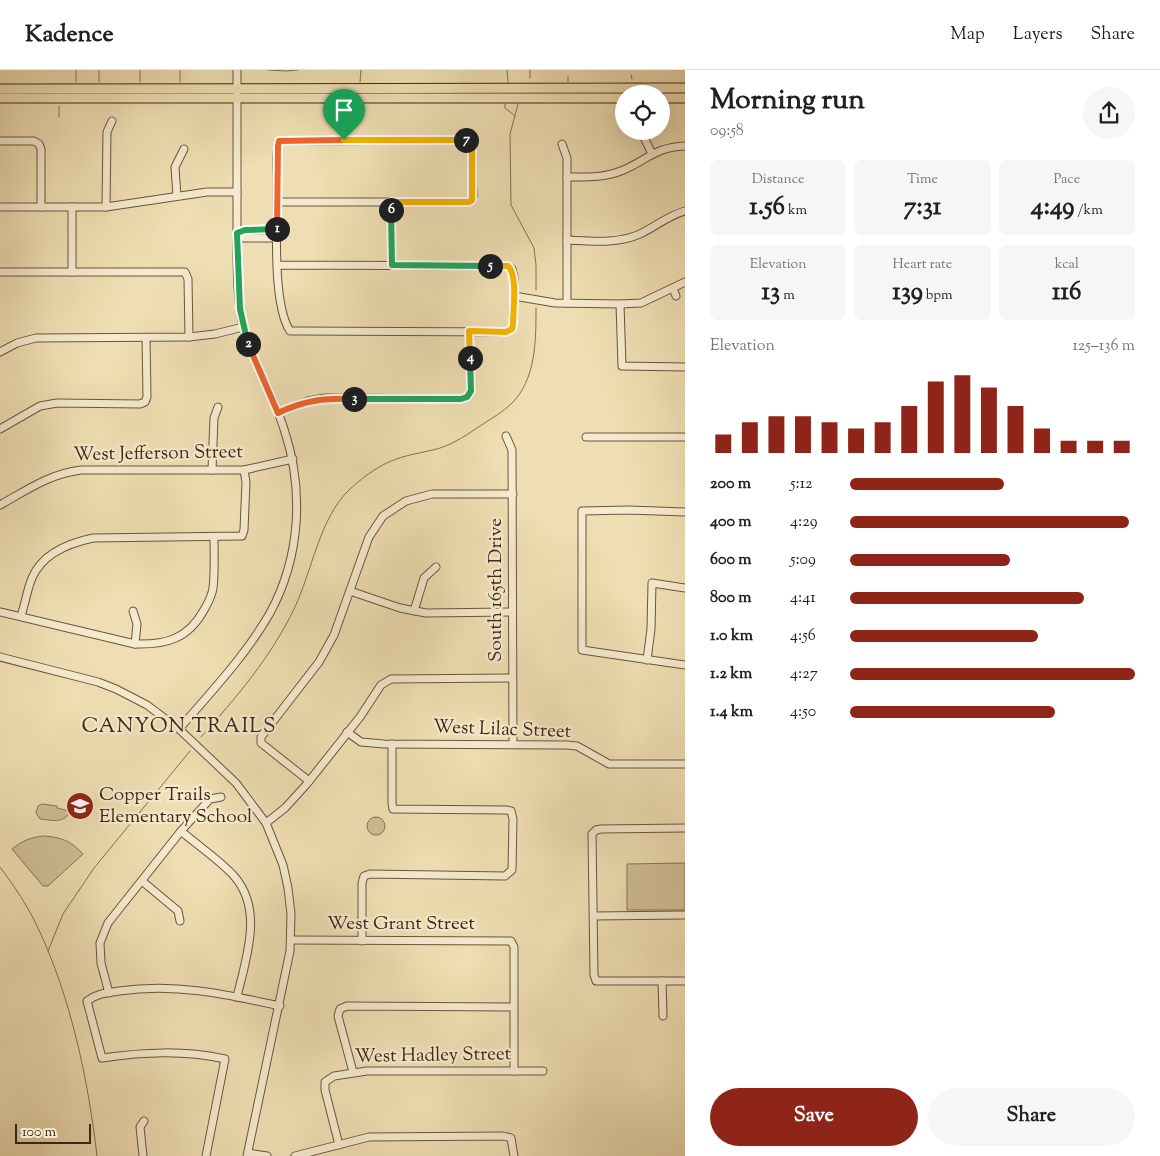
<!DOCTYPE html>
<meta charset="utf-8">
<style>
body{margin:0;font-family:"Sorts Mill Goudy",serif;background:#f6f6f6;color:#202124;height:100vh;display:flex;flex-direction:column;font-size:19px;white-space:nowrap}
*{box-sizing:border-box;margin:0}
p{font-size:16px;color:#757577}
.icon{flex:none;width:28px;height:28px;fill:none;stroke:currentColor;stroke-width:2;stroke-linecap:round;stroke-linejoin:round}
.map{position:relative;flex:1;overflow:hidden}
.panel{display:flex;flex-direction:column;background:#fff;width:475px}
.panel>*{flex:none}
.buttons{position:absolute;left:615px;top:15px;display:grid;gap:10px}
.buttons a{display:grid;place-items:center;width:55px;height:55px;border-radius:50%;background:#fff;box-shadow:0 5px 20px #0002;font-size:25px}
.scale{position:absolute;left:15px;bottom:12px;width:76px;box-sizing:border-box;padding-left:5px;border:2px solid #3e2713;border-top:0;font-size:14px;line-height:18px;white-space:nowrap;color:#3e2713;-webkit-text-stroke:4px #f5eace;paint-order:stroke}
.pin{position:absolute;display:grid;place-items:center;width:42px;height:42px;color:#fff;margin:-51px -21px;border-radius:50% 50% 50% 0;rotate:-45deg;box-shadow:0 0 5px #0007}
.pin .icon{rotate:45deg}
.km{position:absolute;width:25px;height:25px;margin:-12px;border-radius:50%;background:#222;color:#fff;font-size:14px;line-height:25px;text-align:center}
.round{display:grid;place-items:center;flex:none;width:52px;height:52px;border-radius:26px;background:#f6f6f6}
.summary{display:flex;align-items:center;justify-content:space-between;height:85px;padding:0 25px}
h1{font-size:28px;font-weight:800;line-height:38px}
.figures{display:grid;grid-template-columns:repeat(3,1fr);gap:8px;height:85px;padding:5px 25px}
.figures div{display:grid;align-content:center;border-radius:8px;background:#f6f6f6;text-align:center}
.figures b{font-size:25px;font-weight:800}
.figures small{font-size:14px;font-weight:400}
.figures p{font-size:14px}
.chart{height:140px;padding:10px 25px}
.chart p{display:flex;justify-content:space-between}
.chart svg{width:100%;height:90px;margin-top:5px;stroke:#8f2418;stroke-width:6}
.primary-button{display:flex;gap:10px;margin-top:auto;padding:10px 25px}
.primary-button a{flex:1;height:58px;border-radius:30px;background:#8f2418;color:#fff;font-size:20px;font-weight:800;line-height:58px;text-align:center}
.primary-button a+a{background:#f6f6f6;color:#202124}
ul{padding:0 25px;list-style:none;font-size:16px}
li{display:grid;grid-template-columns:80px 60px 1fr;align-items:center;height:38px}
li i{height:12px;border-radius:6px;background:#8f2418}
header{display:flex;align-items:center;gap:30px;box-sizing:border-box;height:70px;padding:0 25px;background:#fff;border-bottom:1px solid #e0e0e0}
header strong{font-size:24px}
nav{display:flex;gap:28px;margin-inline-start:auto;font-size:18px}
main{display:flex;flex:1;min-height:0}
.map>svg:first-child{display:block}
.green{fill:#d1bf98;stroke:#887356}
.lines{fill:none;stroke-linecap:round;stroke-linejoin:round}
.stream{stroke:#847053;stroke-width:1}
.minor-casing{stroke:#6a553b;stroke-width:9}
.major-casing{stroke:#3e2713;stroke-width:11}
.minor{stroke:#f5eace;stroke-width:7}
.major{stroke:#efdeb3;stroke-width:9}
.split-1-casing{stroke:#fff;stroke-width:10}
.split-2-casing{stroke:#fff;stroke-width:10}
.split-3-casing{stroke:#fff;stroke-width:10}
.split-4-casing{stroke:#fff;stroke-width:10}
.split-5-casing{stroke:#fff;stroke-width:10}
.split-6-casing{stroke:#fff;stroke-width:10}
.split-7-casing{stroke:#fff;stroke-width:10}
.split-8-casing{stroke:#fff;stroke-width:10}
.split-1{stroke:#f0652b;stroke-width:6}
.split-2{stroke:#22a559;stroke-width:6}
.split-3{stroke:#f0652b;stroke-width:6}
.split-4{stroke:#22a559;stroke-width:6}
.split-5{stroke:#f5b400;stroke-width:6}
.split-6{stroke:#22a559;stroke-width:6}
.split-7{stroke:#f5b400;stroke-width:6}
.split-8{stroke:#f5b400;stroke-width:6}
.labels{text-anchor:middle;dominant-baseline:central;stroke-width:4.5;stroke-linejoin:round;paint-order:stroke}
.street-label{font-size:19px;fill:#3e2713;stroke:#f5eace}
.poi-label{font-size:19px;fill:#3e2713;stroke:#f5eace;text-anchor:start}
.quarter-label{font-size:21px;letter-spacing:1px;fill:#3e2713;stroke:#f5eace}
</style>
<header>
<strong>Kadence</strong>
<nav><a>Map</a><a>Layers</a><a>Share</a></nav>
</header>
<main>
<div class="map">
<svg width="685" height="1086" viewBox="0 0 685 1086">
<rect width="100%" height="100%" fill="#efdeb3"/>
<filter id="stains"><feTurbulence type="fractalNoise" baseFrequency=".004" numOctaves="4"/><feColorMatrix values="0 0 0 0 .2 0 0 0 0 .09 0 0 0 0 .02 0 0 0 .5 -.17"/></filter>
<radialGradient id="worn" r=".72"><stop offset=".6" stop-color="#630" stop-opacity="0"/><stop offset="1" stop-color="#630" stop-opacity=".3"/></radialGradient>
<g class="green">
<path d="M42,734L57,736V738L65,740L70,743C61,754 52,750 40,749L36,743L38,736Z"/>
<circle cx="376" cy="756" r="9"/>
<path d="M44,766C61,767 71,771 83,784L48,816H43L12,779C22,771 31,767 44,766Z"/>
<path d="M685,793V840H627V794Z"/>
</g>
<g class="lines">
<g class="stream">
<path d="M99,0V12"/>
<path d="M180,0V12"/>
<path d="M268,0L286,1L298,0"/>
<path d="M507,0L508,12"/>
<path d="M631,5L632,9"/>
<path d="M568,6V12"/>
<path d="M530,8V0"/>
<path d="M76,12V0"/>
<path d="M140,12V0"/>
<path d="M360,12L361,0"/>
<path d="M505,34V38L515,46"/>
<path d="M518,34L510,64L511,135L534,178L536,195V220"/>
<path d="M59,36V47"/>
<path d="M201,667C236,628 271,587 294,539C312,502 319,449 349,420C361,409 375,398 389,392C404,385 421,383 437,379C454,374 468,364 483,354C492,348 503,342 511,334C536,310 536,271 536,238"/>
<path d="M0,797C14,816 28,836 38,858C71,928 88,1009 97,1086"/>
<path d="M48,881L63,844L94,798L190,681"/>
</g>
<g class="minor-casing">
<g id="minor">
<path d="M641,61L652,84"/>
<path d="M0,71H34L39,74L41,79V137"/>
<path d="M562,74L567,88V233"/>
<path d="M567,107C586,107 603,108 621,101C646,91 655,77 685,76"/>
<path d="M177,126L175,97L184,79"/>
<path d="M277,132H469L472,130L473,126L471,72L465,70L279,71C275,85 278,102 277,117C277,151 272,234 290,261H297L506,262L512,259L513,255L514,207L512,199L508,196L278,195"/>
<path d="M391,132L392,195"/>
<path d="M0,137H106L207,122H237"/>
<path d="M72,137V202"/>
<path d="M106,137L107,62L112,51"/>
<path d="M237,163L244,168H277"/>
<path d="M237,163L245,160L277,161"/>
<path d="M567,170C591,171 618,174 640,164C655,157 669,145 685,141"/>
<path d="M0,202H185L188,209L189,267"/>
<path d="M673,218L676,226"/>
<path d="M514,226L555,233L620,234L641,233L685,212"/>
<path d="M620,234L622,296L685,297"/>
<path d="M0,282L17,273L36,268L189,267L215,264L243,257"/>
<path d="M278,343L308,331L325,328L461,329L467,327L471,321L469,261"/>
<path d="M0,359L40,336L57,333L140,334L145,332L147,327L146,268"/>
<path d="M506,366L512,380L513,674"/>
<path d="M586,367H685"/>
<path d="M212,400L214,348L218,337"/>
<path d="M0,435C27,420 49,404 81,400H244L293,389"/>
<path d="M685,442L629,440L582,441V580L685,595"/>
<path d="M350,521L400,538L426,543L512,542"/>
<path d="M133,541L137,554L135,574"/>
<path d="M414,541L424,508L436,497"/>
<path d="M0,542L135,574C166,575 188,569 204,540C208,533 212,526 213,518C215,502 214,484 214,467"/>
<path d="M21,546C25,534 27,520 32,508C42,484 69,473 93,468L242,466L244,460L246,412L244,400"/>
<path d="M0,587L98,612L116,619L147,635L179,659L236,713L266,753L283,795L288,818L291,844L290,881L247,1086"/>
<path d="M647,590L651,559L652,513L685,518"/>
<path d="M179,659C211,622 246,585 270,543C301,486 304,419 284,359C271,318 245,281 240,239C236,209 237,178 237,148C237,98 237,49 237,0"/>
<path d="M347,662L361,672L384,674L566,675L577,676L609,694H685"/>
<path d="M309,711L261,673V667L319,592L334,565L369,467L383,446L406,431L432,424H513"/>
<path d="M266,753L285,738L306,715L360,647L381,615L391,609L512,608"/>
<path d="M685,758L601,759L596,760L592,764L594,905L596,911H685"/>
<path d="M181,761C197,775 221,791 234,806C264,840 246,888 237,927"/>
<path d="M142,811L178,841L180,851"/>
<path d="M594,846L685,845"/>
<path d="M291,870L511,871L514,877V1001"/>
<path d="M362,871V813L364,806L370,804L505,806L512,800L513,749L511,741L506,740L393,739L392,733V674"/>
<path d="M662,911L663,946"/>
<path d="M109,923L101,893L100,873L108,853L181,761L210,729L221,727"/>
<path d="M353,1002L338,946L340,939L347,936L513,937"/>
<path d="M339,1075L325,1020V1012L334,1006L367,1001H543"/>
<path d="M248,1083L267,1086"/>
<path d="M143,1086L140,1057L144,1051"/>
<path d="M206,1086L225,989C184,980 144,982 102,988L87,931C97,923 108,923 119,921C176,913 225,924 280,936"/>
<path d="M295,1086L369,1067L503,1066L511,1068L514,1086"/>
</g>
</g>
<g class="major-casing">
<g id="major">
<path d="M0,19L685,18"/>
<path d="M0,28H624"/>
<path d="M661,28H685"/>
</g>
</g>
<use href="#minor" class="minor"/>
<use href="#major" class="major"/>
</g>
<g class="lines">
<g class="split-1-casing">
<path id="split-1" d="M277,159L278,76L279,71L344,70"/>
</g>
<g class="split-2-casing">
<path id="split-2" d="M248,274L240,239L237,163L245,160L277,159"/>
</g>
<g class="split-3-casing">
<path id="split-3" d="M248,274L278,343C305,330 325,328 354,329"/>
</g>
<g class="split-4-casing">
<path id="split-4" d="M354,329H461L467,327L471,321L470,288"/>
</g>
<g class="split-5-casing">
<path id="split-5" d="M470,288L469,261L506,262L512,259L513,255C513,240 518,205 508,196H490"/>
</g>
<g class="split-6-casing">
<path id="split-6" d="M391,140L392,195L490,196"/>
</g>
<g class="split-7-casing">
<path id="split-7" d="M391,140V132H469L472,130V77L471,72L466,70"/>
</g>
<g class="split-8-casing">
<path id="split-8" d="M344,70H466"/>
</g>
<use href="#split-1" class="split-1"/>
<use href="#split-2" class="split-2"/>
<use href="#split-3" class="split-3"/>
<use href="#split-4" class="split-4"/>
<use href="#split-5" class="split-5"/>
<use href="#split-6" class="split-6"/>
<use href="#split-7" class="split-7"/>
<use href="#split-8" class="split-8"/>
</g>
<defs>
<g id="school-disc" transform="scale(1.4375)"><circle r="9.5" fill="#8f2418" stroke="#f5eace"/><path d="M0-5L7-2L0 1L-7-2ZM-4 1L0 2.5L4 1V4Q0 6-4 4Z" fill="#fff"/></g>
</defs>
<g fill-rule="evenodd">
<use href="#school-disc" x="80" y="736"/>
</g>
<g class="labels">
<g class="street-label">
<text transform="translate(158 384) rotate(-1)">West Jefferson Street</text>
<text transform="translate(496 520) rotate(-90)">South 165th Drive</text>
<text transform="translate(502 660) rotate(2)">West Lilac Street</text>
<text x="401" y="854">West Grant Street</text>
<text transform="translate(433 986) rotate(-1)">West Hadley Street</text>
</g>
<g class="poi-label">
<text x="99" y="725">Copper Trails<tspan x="99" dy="22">Elementary School</tspan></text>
</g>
<g class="quarter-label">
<text x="179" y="657">CANYON TRAILS</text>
</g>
</g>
<rect width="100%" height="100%" filter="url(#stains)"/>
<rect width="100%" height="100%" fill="url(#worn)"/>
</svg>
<div class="buttons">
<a><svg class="icon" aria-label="locate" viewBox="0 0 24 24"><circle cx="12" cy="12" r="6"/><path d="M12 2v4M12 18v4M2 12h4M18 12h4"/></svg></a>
</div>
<div class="scale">100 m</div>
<div class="pin" style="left:344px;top:70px;background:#1e9e55"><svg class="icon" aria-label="arrive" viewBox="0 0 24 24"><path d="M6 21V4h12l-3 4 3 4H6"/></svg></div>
<b class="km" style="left:277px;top:159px">1</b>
<b class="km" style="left:248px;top:274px">2</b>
<b class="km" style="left:354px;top:329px">3</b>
<b class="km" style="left:470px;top:288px">4</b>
<b class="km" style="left:490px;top:196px">5</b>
<b class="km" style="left:391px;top:140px">6</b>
<b class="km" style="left:466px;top:70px">7</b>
</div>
<section class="panel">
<div class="summary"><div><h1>Morning run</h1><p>09:58</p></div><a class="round"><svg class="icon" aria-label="share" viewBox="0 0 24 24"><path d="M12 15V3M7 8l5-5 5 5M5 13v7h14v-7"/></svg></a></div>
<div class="figures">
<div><p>Distance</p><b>1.56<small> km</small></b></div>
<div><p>Time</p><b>7:31</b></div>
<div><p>Pace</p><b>4:49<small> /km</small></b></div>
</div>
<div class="figures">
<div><p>Elevation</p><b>13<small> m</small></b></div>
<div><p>Heart rate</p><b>139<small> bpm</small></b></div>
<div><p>kcal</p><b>116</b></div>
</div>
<div class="chart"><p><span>Elevation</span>125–136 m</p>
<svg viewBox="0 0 160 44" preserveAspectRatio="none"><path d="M5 44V35M15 44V29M25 44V26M35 44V26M45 44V29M55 44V32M65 44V29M75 44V21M85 44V9M95 44V6M105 44V12M115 44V21M125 44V32M135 44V38M145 44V38M155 44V38"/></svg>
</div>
<ul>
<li><b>200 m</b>5:12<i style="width:54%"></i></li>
<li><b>400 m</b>4:29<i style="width:98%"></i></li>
<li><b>600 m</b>5:09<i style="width:56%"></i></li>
<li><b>800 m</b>4:41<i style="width:82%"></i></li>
<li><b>1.0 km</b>4:56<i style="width:66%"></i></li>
<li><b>1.2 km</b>4:27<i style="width:100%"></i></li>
<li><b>1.4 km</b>4:50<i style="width:72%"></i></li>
</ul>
<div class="primary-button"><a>Save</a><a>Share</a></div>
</section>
</main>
